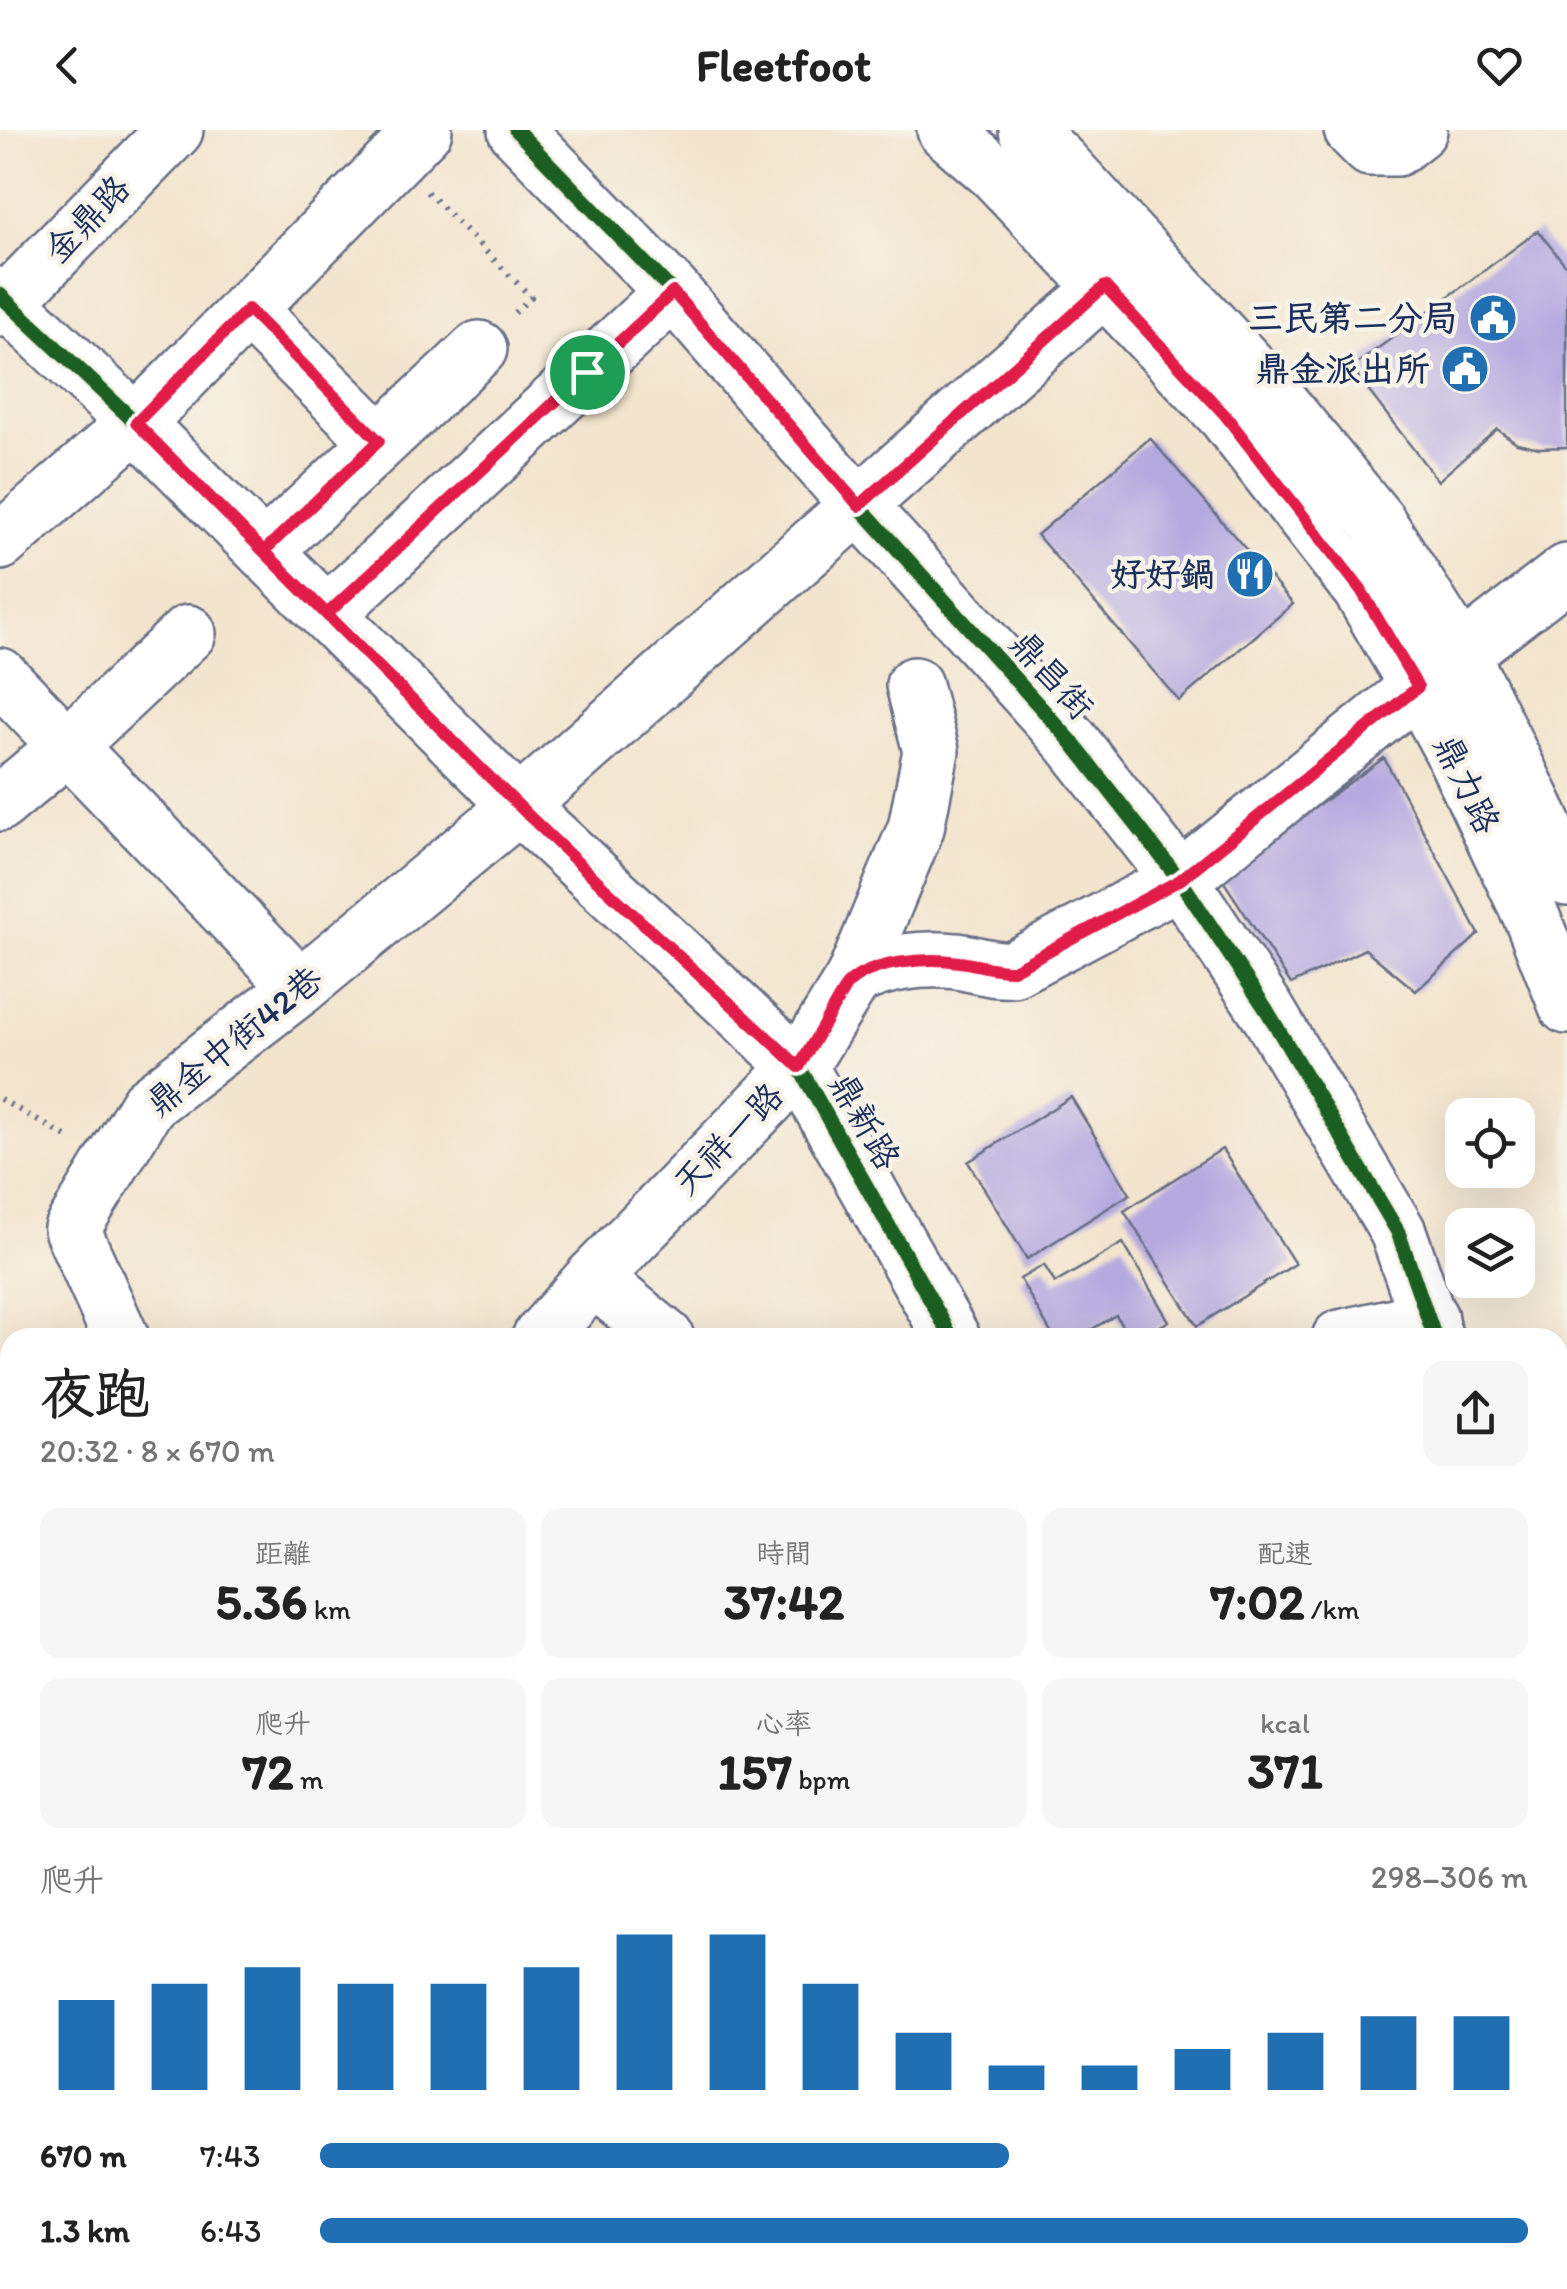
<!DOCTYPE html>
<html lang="zh-TW">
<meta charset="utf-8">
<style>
body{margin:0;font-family:Itim,"LXGW WenKai TC",sans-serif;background:#f6f6f6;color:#222;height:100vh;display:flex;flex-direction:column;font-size:38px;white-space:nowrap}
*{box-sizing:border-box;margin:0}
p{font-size:32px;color:#767676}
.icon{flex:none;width:55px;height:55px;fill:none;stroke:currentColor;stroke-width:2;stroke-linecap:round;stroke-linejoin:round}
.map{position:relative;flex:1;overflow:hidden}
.details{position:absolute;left:0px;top:1198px;width:1568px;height:962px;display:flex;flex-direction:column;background:#fff;border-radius:30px 30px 0 0;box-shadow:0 10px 40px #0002}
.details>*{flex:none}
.tools{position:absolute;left:1445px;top:968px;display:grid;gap:20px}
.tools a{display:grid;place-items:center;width:90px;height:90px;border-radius:20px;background:#fff;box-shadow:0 10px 40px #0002;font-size:50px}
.pin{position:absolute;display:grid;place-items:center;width:85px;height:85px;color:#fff;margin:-42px;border:5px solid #fff;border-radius:50%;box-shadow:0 2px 10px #0007}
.round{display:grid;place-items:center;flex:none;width:105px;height:105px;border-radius:20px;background:#f6f6f6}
.summary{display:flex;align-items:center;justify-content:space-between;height:170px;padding:0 40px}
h1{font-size:55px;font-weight:800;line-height:75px}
.metrics{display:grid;grid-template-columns:repeat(3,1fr);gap:15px;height:170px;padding:10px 40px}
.metrics div{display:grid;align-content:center;border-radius:20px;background:#f6f6f6;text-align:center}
.metrics b{font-size:50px;font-weight:800}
.metrics small{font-size:28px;font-weight:400}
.metrics p{font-size:28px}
.chart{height:280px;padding:20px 40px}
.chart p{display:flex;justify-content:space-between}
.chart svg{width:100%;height:180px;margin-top:10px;stroke:#1f6fb2;stroke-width:6}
ul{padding:0 40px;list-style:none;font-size:32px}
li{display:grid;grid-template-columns:160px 120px 1fr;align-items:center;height:75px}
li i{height:25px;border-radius:12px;background:#1f6fb2}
header{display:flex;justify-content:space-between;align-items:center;height:130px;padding:0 40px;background:#fff;font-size:45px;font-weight:800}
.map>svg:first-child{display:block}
.water{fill:#64c5e2;stroke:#407aa0;stroke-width:2.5}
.building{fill:#b5aae0}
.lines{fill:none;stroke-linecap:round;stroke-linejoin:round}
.minor-casing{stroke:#676e85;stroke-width:60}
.path{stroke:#676e85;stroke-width:6;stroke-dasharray:2.5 8;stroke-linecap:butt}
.minor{stroke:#fff;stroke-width:55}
.cycleway-casing{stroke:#f7f3e8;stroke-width:21}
.cycleway{stroke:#1b5e20;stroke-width:15}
.route-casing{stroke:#fff;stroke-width:20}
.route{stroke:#e11d48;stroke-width:12}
.labels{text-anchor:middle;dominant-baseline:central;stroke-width:9;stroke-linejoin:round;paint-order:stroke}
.street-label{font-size:35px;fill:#1b2f5e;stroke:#f7f3e8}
.poi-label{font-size:35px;font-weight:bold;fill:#1b2f5e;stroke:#f7f3e8;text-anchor:end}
</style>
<header><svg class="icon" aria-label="back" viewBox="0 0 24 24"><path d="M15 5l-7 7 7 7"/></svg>Fleetfoot<svg class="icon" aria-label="heart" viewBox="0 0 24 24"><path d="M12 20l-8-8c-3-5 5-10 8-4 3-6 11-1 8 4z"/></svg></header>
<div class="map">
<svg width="1567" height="2159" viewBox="0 0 1567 2159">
<rect width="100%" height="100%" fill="#f7f3e8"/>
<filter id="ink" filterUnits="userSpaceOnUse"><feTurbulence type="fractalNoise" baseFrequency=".01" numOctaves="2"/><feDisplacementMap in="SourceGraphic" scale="20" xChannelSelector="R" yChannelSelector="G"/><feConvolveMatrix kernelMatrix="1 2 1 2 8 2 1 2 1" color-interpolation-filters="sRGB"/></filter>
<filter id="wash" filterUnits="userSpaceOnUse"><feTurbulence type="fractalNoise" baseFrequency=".0048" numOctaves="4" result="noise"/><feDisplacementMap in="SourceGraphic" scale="40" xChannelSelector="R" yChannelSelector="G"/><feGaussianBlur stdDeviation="2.25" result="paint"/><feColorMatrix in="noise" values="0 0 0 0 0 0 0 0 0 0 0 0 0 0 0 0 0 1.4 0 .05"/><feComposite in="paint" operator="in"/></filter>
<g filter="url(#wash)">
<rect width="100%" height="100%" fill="#f3e4cd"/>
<path class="water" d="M0,1846L10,1854V2150H272L271,2159H0Z"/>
<g id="blocks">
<g class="building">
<path d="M1538,101L1567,137V317L1539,318L1517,313L1497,299L1438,351L1351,238Z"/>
<path d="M1150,308L1293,474L1179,571L1037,405Z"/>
<path d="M1384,628L1479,804L1416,861L1365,819L1291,854L1220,746Z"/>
<path d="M1071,967L1130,1064L1027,1129L968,1032Z"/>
<path d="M1222,1019L1295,1134L1197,1196L1124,1081Z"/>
<path d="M1123,1113L1169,1191L1140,1208H1129L1116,1185L1077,1208H1054L1020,1149L1044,1135L1055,1153Z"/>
</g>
</g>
</g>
<g filter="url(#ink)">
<use href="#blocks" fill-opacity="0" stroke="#676e85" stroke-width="2.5"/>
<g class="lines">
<g class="minor-casing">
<g id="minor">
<path d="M516,0L673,162L859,376L1070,610L1180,750L1266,879L1398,1102L1435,1208"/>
<path d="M945,0L996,44L1225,285L1361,460L1418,557L1452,620L1533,790L1567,876"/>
<path d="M1027,0L1060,32L1262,251L1377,391L1461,524L1535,675L1567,748"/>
<path d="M1352,0L1370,18H1396L1419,0"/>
<path d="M0,165L136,293L519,676L799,937L952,1208"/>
<path d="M0,179L175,0"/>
<path d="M247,179L379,311"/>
<path d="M0,412L136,293L424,0"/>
<path d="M264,421L479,219"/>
<path d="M327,484L673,162"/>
<path d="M0,546L300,857"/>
<path d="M0,673L69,615L188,503"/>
<path d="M854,848L916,698L931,621L914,555"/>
<path d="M593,1148L666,1208"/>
<path d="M121,1208L72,1099L148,974L300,857L519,676L1105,157"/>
<path d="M540,1208L593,1148L799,937L854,848C884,832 924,827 957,831C977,834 993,841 1013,839L1180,750L1418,557L1567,442"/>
<path d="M1340,1208L1430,1188"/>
<path d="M0,1303L10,1300"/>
<path d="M0,1668L10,1675"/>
<path d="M457,2150L463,2159"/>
<path d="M1357,2150L1394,2159"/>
<path d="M740,2159L749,2150"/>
<path d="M1167,2159L1176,2150"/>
<path d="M1468,2159L1469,2150"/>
</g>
</g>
<g class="path">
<path d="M427,62L531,167L509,188"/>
<path d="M0,969L72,1010"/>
<path d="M0,1734L10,1741"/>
<path d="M31,2159L33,2150"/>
<path d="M288,2159L291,2150"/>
</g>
<use href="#minor" class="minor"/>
<g class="cycleway-casing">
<g id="cycleway">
<path d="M516,0L673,162L859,376L1070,610L1180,750L1266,879L1398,1102L1435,1208"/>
<path d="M0,165L136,293L519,676L799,937L952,1208"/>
</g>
</g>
<use href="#cycleway" class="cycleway"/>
</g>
</g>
<g class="lines" filter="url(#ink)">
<g class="route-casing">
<path id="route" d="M587,242L327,484L264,421L379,311L248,179L136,293C263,420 388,548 516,673C608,764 705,849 799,937L846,856C868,831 928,827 959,832C978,834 994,841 1013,840L1180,750L1418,557L1361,460L1225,285L1105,156L859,376L673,162L587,242"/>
</g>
<use href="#route" class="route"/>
</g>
<defs>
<g id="civic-disc" transform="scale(2.5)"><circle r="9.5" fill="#1f6fb2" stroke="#f7f3e8"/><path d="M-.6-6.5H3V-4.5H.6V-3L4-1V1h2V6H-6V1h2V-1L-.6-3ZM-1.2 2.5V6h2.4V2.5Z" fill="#fff"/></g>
<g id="restaurant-disc" transform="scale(2.5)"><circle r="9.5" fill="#1f6fb2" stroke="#f7f3e8"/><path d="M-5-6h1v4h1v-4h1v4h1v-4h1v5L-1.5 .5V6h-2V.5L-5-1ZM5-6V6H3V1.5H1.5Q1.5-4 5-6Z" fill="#fff"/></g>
</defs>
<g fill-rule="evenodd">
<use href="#civic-disc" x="1493" y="188"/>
<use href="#civic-disc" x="1465" y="239"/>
<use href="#restaurant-disc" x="1250" y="444"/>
</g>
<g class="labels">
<g class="street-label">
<text transform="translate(87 89) rotate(-46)">金鼎路</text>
<text transform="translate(1052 545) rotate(48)">鼎昌街</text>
<text transform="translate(1467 654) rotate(64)">鼎力路</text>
<text transform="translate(234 911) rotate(-39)">鼎金中街42巷</text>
<text transform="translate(865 991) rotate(60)">鼎新路</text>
<text transform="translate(728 1009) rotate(-46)">天祥一路</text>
</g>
<g class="poi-label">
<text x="1458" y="188">三民第二分局</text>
<text x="1430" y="239">鼎金派出所</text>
<text x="1215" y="444">好好鍋</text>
</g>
</g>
</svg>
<div class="tools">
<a><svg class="icon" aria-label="locate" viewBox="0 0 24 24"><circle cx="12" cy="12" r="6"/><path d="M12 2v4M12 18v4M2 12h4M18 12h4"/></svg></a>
<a><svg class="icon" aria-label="layers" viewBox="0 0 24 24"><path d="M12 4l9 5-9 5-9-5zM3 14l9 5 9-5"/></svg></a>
</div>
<div class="pin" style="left:587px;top:242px;background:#1e9e55"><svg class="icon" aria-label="arrive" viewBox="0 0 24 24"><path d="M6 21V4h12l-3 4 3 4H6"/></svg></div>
<section class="details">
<div class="summary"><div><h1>夜跑</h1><p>20:32 · 8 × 670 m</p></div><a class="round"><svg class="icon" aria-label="share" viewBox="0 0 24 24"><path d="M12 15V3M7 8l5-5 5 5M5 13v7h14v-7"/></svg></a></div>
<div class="metrics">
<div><p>距離</p><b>5.36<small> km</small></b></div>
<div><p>時間</p><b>37:42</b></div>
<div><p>配速</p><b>7:02<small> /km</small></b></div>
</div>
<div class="metrics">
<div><p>爬升</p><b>72<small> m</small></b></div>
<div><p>心率</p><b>157<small> bpm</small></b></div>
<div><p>kcal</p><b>371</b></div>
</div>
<div class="chart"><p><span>爬升</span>298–306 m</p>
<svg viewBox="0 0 160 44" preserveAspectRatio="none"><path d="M5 44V22M15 44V18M25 44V14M35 44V18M45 44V18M55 44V14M65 44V6M75 44V6M85 44V18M95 44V30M105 44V38M115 44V38M125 44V34M135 44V30M145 44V26M155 44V26"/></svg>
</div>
<ul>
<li><b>670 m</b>7:43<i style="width:57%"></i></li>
<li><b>1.3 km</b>6:43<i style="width:100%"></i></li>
</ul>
</section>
</div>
